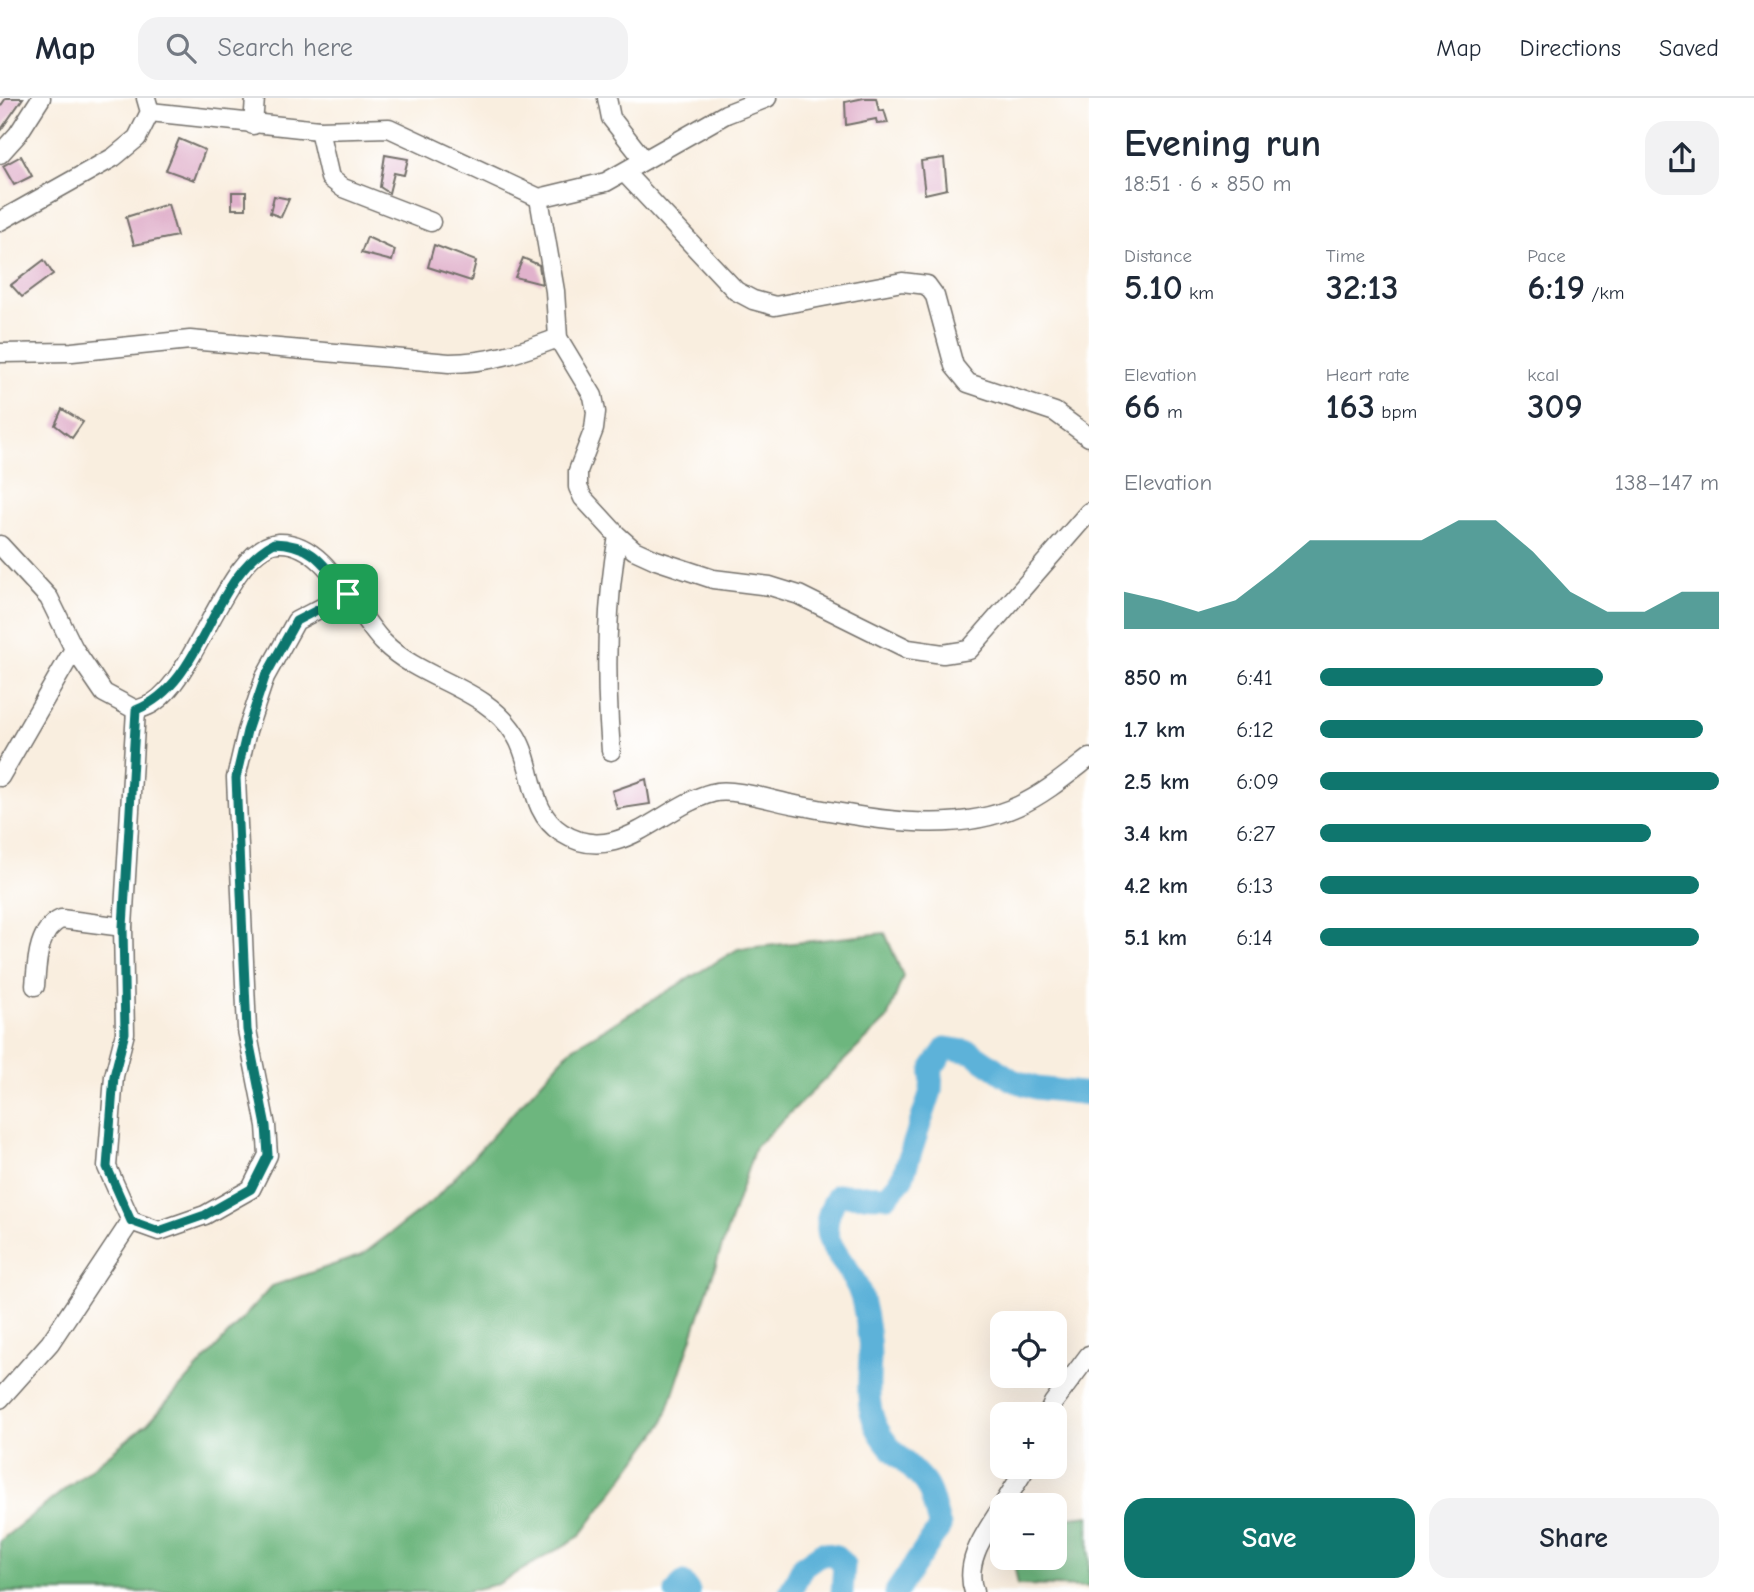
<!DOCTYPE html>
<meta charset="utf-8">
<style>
body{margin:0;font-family:"Comic Neue",sans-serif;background:#f2f2f3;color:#1f2937;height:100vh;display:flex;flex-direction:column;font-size:26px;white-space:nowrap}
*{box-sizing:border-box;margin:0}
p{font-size:23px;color:#747a83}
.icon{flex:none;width:38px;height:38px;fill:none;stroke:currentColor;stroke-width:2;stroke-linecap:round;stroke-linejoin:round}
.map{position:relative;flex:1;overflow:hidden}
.panel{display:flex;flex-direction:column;background:#fff;width:665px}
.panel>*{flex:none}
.controls{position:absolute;left:990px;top:1213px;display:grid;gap:14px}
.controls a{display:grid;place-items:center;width:77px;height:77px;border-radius:14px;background:#fff;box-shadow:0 7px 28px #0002;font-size:35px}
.pin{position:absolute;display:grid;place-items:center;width:60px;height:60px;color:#fff;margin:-30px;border-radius:14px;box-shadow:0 4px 10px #0006}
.round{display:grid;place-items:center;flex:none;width:74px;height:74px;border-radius:21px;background:#f2f2f3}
.overview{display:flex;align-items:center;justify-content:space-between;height:119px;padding:0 35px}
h1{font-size:38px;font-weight:700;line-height:52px}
.metrics{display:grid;grid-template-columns:repeat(3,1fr);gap:10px;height:119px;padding:7px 35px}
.metrics div{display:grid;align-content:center}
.metrics b{font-size:35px;font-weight:700}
.metrics small{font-size:19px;font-weight:400}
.metrics p{font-size:19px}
.chart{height:196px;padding:14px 35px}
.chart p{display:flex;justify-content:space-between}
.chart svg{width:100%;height:126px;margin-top:7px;fill:#0f766e;opacity:.7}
.action{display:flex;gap:14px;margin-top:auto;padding:14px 35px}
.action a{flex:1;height:80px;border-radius:21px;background:#0f766e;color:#fff;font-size:28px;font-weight:700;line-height:80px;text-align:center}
.action a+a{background:#f2f2f3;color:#1f2937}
ul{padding:0 35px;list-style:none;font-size:23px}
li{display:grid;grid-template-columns:112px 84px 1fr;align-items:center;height:52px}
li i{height:18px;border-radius:9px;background:#0f766e}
header{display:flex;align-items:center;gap:42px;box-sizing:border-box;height:98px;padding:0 35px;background:#fff;border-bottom:2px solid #e0e1e3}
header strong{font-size:33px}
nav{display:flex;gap:38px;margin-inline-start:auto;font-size:24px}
.search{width:490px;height:63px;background:#f2f2f3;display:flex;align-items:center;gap:18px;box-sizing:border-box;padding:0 24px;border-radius:21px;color:#747a83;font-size:26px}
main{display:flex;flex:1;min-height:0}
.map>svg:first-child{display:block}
.forest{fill:#6db67e;stroke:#4c7054;stroke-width:2}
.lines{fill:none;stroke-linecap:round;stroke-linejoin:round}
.river{stroke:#5db2d9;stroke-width:23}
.building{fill:#e1b2cc}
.minor-casing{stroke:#736f6a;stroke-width:21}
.minor{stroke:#fff;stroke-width:18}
.route-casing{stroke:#fff;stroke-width:14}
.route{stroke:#0f766e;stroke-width:9}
</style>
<header>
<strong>Map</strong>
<div class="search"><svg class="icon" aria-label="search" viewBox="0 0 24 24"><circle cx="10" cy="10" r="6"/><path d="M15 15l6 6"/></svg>Search here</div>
<nav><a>Map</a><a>Directions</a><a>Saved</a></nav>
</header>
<main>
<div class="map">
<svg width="1089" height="1494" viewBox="0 0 1089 1494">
<rect width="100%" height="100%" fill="#fff"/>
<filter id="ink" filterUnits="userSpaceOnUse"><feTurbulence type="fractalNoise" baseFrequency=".0143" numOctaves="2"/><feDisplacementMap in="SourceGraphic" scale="14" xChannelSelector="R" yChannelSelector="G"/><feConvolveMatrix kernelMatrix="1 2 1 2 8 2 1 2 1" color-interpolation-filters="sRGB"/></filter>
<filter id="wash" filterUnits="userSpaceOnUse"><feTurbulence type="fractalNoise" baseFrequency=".00686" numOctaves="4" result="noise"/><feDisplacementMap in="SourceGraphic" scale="28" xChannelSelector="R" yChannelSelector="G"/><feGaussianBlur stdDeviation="1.57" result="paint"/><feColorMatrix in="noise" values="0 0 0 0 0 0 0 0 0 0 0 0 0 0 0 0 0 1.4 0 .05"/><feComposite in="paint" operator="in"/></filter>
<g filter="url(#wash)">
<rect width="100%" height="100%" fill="#f9eedf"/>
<g class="forest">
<path d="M885,835L903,878L887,921L755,1049L663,1326L580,1438L498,1486L463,1494H0V1443L148,1325L272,1188L362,1157L435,1101L571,951L738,851Z"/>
<path d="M1089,1417V1489L1018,1487L1013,1460H1055V1421Z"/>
</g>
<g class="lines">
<g class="river">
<path d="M676,1494L683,1485L689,1494"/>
<path d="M790,1494L803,1468L822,1455L836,1458L844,1467L842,1494"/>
<path d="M896,1494L940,1429C935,1416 933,1395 924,1384C908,1364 887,1352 876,1328C866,1306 869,1283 870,1260C870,1242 866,1218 862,1201C849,1156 807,1147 838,1097L887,1098L902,1081L931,993L932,970L946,950L971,954L1012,982L1036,990L1089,996"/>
</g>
</g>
<g id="blocks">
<g class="building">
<path d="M6,0H23L0,33V9Z"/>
<path d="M864,0H876L879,13L884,12L888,25L877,26L876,21L846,27L845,4Z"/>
<path d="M179,41L205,52L194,82L166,72Z"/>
<path d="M385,57L408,61L404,77L394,75L389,95L380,89Z"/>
<path d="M21,58L32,78L14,87L3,68Z"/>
<path d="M944,60L947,91L925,96L921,63Z"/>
<rect x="232" y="94" width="14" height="17"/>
<path d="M274,98L289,101L281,119L270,115Z"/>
<path d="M168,106L177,138L134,147L126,119Z"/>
<path d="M367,139L395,152L392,163L361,155Z"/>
<path d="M434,147L476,163L471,183L428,169Z"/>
<path d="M523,160L539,167L542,186L515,179Z"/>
<path d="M44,162L53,176L22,199L11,187Z"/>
<path d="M62,311L83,324L72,340L55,327Z"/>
<path d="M646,681L650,706L617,711L612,693Z"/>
</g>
</g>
</g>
<g filter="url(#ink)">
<use href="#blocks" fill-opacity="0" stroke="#736f6a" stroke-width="2"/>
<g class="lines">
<g class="minor-casing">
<g id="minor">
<path d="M607,0L611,20L644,62"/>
<path d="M150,14L319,32L389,30L539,100L606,84L726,16L767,0"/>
<path d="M253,27L255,0"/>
<path d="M319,32L330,80L343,90L431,124"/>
<path d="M0,56L18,36L41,0"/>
<path d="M625,75L736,193L753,202L775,208L902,184L927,187L935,198L954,268L968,285L1055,314L1089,339"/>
<path d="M539,100L555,193L558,240L593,298L596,314L594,331L578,373V389L583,400L618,438L634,452L656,462L713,481L770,488L799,497L908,551L943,556L969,552L1089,414"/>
<path d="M0,123L114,59L137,40L150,14L146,0"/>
<path d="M0,255L72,254L190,242L449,265C489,265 521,254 558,240"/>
<path d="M0,447L49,500L74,551L104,595L136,612C142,610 149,608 153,605C197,578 229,449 278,445C326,442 354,515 384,545C424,584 485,588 516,638C535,669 528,714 562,735C617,770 662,708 712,695C732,689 774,703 796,707C865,719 951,739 1018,708C1043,697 1067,677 1089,660"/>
<path d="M136,612L123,829L125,935L114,978L107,1069L131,1123L159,1133L205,1117L251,1091L268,1057L266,1028L247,932L236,680L247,633L265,579L296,523L348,496"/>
<path d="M611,653C605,580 605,510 618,438"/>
<path d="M0,679L74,551"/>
<path d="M35,888C37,865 37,832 61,821L123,829"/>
<path d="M0,1301L50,1245L131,1123"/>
<path d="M1048,1316L1053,1305L1089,1257"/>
<path d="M1003,1407L1027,1368"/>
<path d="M974,1494C963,1462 987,1433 1003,1407"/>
</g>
</g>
<use href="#minor" class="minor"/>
</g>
</g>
<g class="lines" filter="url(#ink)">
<g class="route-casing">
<path id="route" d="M274,445C314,446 324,467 348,496L296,523L265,579L247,633L236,680L247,932L266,1028L268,1057L251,1091L205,1117L159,1133L131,1123L107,1069L114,978L125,935L123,829L136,612C207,583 208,481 274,445Z"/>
</g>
<use href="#route" class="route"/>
</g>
</svg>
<div class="controls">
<a><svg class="icon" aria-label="locate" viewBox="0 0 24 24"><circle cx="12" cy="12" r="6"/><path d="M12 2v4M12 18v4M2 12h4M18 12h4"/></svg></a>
<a>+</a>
<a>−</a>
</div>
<div class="pin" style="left:348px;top:496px;background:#1e9e55"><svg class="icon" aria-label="arrive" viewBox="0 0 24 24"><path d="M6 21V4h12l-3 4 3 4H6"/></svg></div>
</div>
<section class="panel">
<div class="overview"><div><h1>Evening run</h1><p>18:51 · 6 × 850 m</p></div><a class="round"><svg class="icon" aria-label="share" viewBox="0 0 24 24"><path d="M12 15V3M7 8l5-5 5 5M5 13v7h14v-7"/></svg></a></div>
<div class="metrics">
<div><p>Distance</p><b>5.10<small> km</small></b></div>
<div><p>Time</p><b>32:13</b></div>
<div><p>Pace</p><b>6:19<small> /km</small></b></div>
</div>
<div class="metrics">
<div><p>Elevation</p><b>66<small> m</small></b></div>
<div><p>Heart rate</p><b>163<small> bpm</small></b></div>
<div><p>kcal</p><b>309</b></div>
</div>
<div class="chart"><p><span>Elevation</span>138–147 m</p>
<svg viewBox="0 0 160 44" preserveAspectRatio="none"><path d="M0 44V31L10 34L20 38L30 34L40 24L50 13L60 13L70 13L80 13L90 6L100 6L110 17L120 31L130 38L140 38L150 31L160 31V44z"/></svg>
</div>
<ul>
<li><b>850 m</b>6:41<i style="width:71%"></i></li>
<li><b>1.7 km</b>6:12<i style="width:96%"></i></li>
<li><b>2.5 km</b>6:09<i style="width:100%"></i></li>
<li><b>3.4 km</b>6:27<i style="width:83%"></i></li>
<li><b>4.2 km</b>6:13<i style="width:95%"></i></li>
<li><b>5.1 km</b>6:14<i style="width:95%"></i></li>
</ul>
<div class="action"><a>Save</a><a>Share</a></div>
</section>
</main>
